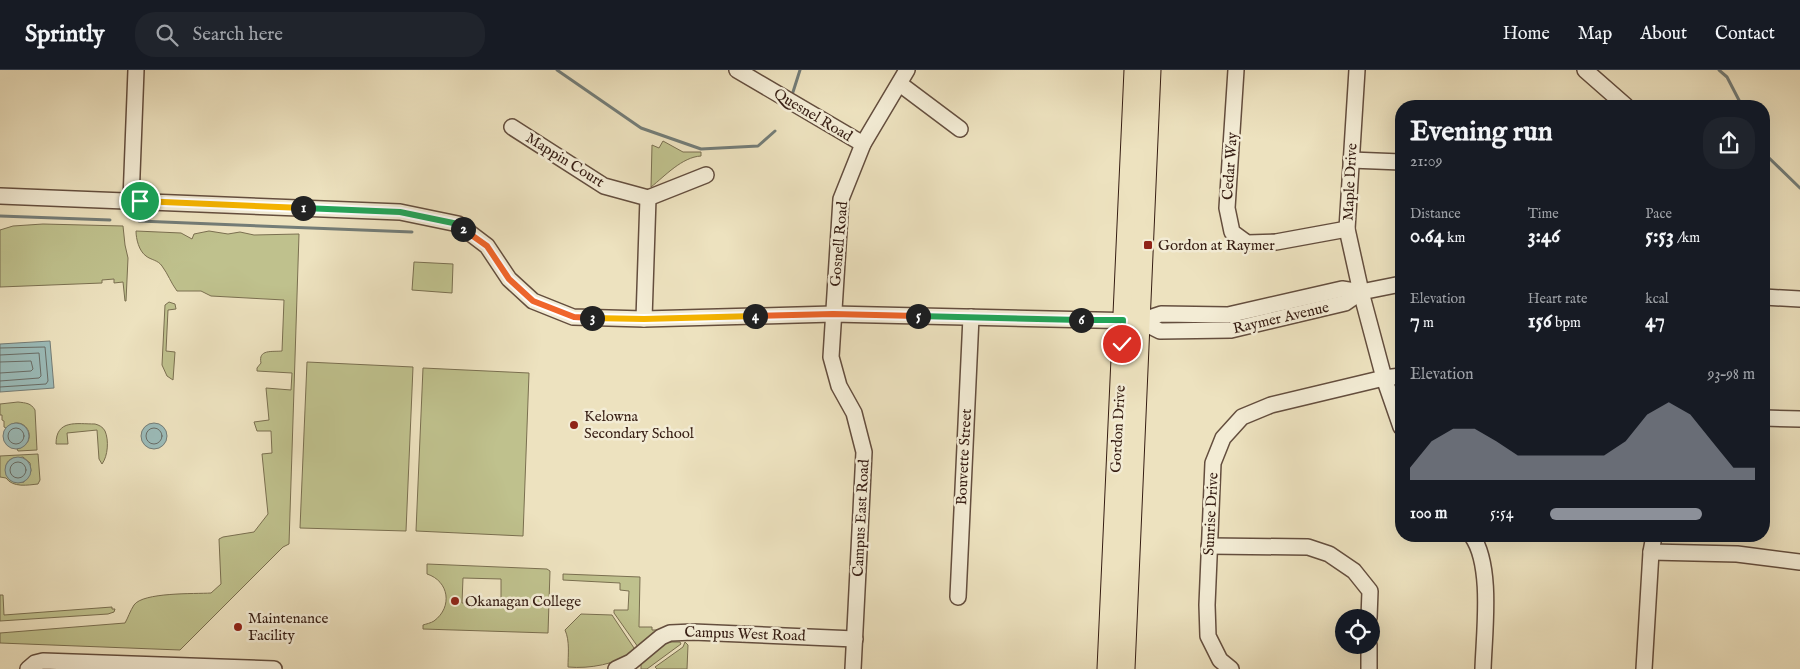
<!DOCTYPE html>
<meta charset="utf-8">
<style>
body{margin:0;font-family:"IM FELL English",serif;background:#20242c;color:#f1f3f6;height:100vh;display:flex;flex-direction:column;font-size:19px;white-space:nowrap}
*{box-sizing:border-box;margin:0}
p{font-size:16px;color:#9ea1a6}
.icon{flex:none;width:28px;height:28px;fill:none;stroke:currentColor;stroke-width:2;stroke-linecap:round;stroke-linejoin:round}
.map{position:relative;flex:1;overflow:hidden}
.drawer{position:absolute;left:1395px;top:30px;width:375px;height:442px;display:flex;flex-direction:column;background:#171b24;border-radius:20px;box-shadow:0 5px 20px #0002}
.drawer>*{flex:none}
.buttons{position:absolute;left:1335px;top:539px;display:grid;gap:10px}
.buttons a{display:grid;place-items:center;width:45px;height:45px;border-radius:50%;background:#171b24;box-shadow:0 5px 20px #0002;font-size:25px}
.pin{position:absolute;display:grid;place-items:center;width:42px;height:42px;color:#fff;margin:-21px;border:2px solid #fff;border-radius:50%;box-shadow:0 1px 5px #0007}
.km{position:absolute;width:25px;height:25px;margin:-12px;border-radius:50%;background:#222;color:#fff;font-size:14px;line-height:25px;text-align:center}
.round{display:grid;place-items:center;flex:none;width:52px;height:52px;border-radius:20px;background:#20242c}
.head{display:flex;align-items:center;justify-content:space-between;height:85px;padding:0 15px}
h1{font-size:28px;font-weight:700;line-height:38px}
.stats{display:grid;grid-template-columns:repeat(3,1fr);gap:8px;height:85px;padding:5px 15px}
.stats div{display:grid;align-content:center}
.stats b{font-size:21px;font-weight:700}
.stats small{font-size:14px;font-weight:400}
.stats p{font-size:14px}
.chart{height:140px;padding:10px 15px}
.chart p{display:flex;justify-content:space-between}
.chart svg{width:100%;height:90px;margin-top:5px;fill:#8c9099;opacity:.7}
ul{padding:0 15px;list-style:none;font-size:16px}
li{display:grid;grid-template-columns:80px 60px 1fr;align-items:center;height:38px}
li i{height:12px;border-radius:6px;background:#8c9099}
header{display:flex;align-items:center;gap:30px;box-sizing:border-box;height:70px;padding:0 25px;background:#171b24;border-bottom:1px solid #363941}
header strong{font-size:24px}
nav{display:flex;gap:28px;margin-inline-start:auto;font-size:18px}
.search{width:350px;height:45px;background:#20242c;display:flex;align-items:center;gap:12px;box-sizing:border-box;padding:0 18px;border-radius:20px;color:#9ea1a6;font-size:19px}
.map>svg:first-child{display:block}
.green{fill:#bfc18d;stroke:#7a6f50;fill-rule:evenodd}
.water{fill:#9bbcba;stroke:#737c77}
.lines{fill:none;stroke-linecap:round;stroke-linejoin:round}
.shore{stroke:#686c66;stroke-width:1}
.stream{stroke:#737c77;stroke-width:3}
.minor-casing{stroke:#644e3e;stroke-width:18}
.major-casing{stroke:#361d13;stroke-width:21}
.minor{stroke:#f3ecd5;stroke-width:15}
.major{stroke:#ede2bf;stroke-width:19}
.split-1-casing{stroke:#fff;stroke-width:10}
.split-2-casing{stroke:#fff;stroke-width:10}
.split-3-casing{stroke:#fff;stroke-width:10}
.split-4-casing{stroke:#fff;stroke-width:10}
.split-5-casing{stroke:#fff;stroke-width:10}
.split-6-casing{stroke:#fff;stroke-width:10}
.split-7-casing{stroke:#fff;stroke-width:10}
.split-1{stroke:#f5b400;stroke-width:6}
.split-2{stroke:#22a559;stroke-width:6}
.split-3{stroke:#f0652b;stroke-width:6}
.split-4{stroke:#f5b400;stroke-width:6}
.split-5{stroke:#f0652b;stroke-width:6}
.split-6{stroke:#22a559;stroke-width:6}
.split-7{stroke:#22a559;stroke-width:6}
.poi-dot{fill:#8f2418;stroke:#f3ecd5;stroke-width:2}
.labels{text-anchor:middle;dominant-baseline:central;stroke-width:5;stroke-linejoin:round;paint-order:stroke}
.street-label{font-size:15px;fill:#361d13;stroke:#f3ecd5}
.poi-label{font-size:15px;fill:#361d13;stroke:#f3ecd5;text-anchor:start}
</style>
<header>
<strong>Sprintly</strong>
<div class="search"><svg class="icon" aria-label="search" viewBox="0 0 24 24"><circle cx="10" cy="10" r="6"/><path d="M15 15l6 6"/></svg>Search here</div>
<nav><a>Home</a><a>Map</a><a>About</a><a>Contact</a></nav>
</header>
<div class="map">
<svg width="1800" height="599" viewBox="0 0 1800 599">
<rect width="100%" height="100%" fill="#ede2bf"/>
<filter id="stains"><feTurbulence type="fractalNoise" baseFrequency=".004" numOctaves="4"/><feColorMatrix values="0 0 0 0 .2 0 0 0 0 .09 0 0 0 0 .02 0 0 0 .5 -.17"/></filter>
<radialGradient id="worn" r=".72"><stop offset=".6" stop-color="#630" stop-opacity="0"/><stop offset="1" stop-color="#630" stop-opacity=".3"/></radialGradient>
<g class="green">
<path d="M663,71L683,82H701V86C682,87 665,106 651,117L652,75L659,78Z"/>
<path d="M43,154L123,156L125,175L128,188L126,231H125L123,212L114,213V209L102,210V213L0,217V160L13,156Z"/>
<path d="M136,161L181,163L192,169L194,164L209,161L228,164L240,162L254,165L299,164L289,474L283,477L180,580L0,573V563L125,553C128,548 130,541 134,535C143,522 195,524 211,523L221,514L219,469L223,467L254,462L268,444L262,384L272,383L271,361H257L254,352L269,350L266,318L291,320L292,303L257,301V298L261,293C258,279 272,282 282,281L284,230L211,226L201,221H177C171,213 168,204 162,196C158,190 151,190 146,186C139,181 136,169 136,161Z"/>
<path d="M414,192L453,194L452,223L412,220Z"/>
<path d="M169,232L175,234L176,239L168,240L166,281L175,282L173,310L167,306L162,295L165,235Z"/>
<path d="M307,292L413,297L406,461L300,458Z"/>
<path d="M423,298L529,303L523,466L416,461Z"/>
<path d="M18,332C26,333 31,333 35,340L37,380L18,381L17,379C42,372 24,341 6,358L4,357V351L2,350V345H0V334Z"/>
<path d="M95,354C99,355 103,357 105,361C109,370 108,386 102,394L99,389L97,360L67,363L68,374H56C56,349 77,354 95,354Z"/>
<path d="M38,384L40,410L38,414C28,415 13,418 6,408L0,407V386ZM23,387L30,393L31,401L24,412C5,416 1,394 11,389C14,387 20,388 23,387Z"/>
<path d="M427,494L547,499L550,501L548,563L423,559V555C426,554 431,553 434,551C453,537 449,511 427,504ZM463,508L501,509V535L462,533Z"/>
<path d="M563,504L640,507L639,557H652V560H658L638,577L614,543V540H628L629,521L620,520V513L563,510Z"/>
<path d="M0,525H3L4,545L112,537V539H115L114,542L108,544L0,551Z"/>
<path d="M581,544L612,545L634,578V582C616,594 590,599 568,597C568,585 570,571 565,560Z"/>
<path d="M670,572H680L681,574L647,599H641V593L663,574Z"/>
<path d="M685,572L688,575L687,599H657L655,597L683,577Z"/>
</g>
<g class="water">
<path d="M50,271L54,318L0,322V274Z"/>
<circle cx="16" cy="366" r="13"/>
<circle cx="154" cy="366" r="13"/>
<circle cx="18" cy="400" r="13"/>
</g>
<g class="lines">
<g class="shore">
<path d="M0,278L45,277L48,311L46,314L0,317"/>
<path d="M0,285L39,283L41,306L39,308L0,311"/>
<path d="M0,292L31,291L33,299L31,301L0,303"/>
<circle cx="16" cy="366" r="8"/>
<circle cx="154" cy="366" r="8"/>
<circle cx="18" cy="400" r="8"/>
</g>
<g class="stream">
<path d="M557,0L641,58L701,79L758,76L775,61"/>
<path d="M1719,0L1727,7L1742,36"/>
<path d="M793,22L800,0"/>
<path d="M1764,80L1767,86L1800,118"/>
<path d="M0,146L110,150"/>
<path d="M139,151L412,162"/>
</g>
<g class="minor-casing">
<g id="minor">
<path d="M737,0L863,74"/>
<path d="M1236,0L1227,138L1232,162L1247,173L1276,172L1347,159"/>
<path d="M1357,0L1347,159L1361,222L1384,308L1401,357"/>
<path d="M1585,0L1626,36"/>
<path d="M900,14L960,59"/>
<path d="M512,57L604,116L648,128L644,249"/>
<path d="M1351,90L1401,92"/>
<path d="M0,126L400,142L458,154L487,176L509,209L533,231L573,247L644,249L833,244L1140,251L1161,244L1228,245L1342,219L1361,222L1401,214"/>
<path d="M648,128L706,105"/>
<path d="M131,130L136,0"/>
<path d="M1764,227L1800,229"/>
<path d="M1140,251L1160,261L1231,260L1345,233L1361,222"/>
<path d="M1764,348L1800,349"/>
<path d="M1472,466C1493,496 1484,563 1483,599"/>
<path d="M1209,476L1308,477L1329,484L1354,501L1370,521L1369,548"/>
<path d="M1651,482L1737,484L1800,492"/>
<path d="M958,527L971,247"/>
<path d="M28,599L35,593L43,591L274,599"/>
<path d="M616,599L631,592L661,567L670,563L693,562L855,569"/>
<path d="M853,599L864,382L854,343L839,316L831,287L841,129L863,74L907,0"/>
<path d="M1231,599L1220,590L1208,566L1207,535L1213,393L1223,368L1242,347L1271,335L1384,308L1401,306"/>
<path d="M1369,599V575"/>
<path d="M1644,599L1651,482L1654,466"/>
</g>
</g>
<g class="major-casing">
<g id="major">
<path d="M1107,599L1134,0"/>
<path d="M1125,599L1151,0"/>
</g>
</g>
<use href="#minor" class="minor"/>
<use href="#major" class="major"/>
</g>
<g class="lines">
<g class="split-1-casing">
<path id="split-1" d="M140,131L303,138"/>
</g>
<g class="split-2-casing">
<path id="split-2" d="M303,138L400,142L458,154L463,159"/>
</g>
<g class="split-3-casing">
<path id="split-3" d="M463,159L487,176L509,209L533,231L574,247L592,248"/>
</g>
<g class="split-4-casing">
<path id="split-4" d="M592,248L644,249L755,246"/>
</g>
<g class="split-5-casing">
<path id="split-5" d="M755,246L833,244L918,246"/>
</g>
<g class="split-6-casing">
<path id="split-6" d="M918,246L1081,250"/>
</g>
<g class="split-7-casing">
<path id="split-7" d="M1081,250H1123L1122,274"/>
</g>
<use href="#split-1" class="split-1"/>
<use href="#split-2" class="split-2"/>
<use href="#split-3" class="split-3"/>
<use href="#split-4" class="split-4"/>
<use href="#split-5" class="split-5"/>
<use href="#split-6" class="split-6"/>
<use href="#split-7" class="split-7"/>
</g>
<g class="poi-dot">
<rect x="1143" y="170" width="10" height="10" rx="2.5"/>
<circle cx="574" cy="355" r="5"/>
<circle cx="455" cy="531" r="5"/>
<circle cx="238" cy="557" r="5"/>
</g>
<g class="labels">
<g class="street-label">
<text transform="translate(813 45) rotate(31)">Quesnel Road</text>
<text transform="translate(565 90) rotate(32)">Mappin Court</text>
<text transform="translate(1230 96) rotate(-86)">Cedar Way</text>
<text transform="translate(1350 112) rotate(-87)">Maple Drive</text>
<text transform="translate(839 174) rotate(-85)">Gosnell Road</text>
<text transform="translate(1281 248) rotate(-13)">Raymer Avenue</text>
<text transform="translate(1118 359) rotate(-87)">Gordon Drive</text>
<text transform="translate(964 387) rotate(-87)">Bouvette Street</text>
<text transform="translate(1211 444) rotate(-87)">Sunrise Drive</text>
<text transform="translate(861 448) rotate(-87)">Campus East Road</text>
<text transform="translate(745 564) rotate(2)">Campus West Road</text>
</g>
<g class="poi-label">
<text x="1158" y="175">Gordon at Raymer</text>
<text x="584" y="346">Kelowna<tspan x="584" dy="17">Secondary School</tspan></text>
<text x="465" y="531">Okanagan College</text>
<text x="248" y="548">Maintenance<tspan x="248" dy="17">Facility</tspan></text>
</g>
</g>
<rect width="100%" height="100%" filter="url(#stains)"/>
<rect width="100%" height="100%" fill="url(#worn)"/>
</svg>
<div class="buttons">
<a><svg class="icon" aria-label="locate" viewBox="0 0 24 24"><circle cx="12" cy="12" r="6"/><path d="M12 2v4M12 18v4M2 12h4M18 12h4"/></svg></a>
</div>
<div class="pin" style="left:140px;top:131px;background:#1e9e55"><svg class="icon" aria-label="arrive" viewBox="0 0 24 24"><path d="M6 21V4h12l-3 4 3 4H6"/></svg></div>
<div class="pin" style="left:1122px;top:274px;background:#d93025"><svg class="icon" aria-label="check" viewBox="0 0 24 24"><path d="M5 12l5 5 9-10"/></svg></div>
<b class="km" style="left:303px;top:138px">1</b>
<b class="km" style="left:463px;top:159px">2</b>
<b class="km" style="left:592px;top:248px">3</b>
<b class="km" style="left:755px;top:246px">4</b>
<b class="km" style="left:918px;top:246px">5</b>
<b class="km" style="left:1081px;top:250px">6</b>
<section class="drawer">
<div class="head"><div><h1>Evening run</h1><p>21:09</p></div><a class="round"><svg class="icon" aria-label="share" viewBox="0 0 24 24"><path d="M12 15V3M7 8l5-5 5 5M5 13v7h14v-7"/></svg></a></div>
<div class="stats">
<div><p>Distance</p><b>0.64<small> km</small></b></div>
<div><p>Time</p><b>3:46</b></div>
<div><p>Pace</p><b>5:53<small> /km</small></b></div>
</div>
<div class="stats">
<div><p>Elevation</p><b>7<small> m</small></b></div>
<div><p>Heart rate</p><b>156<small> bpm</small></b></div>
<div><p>kcal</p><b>47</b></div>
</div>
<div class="chart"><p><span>Elevation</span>93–98 m</p>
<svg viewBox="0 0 160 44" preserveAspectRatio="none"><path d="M0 44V38L10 25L20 19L30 19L40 25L50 32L60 32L70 32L80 32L90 32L100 25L110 12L120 6L130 12L140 25L150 38L160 38V44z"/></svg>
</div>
<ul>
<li><b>100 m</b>5:54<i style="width:74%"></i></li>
</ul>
</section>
</div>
